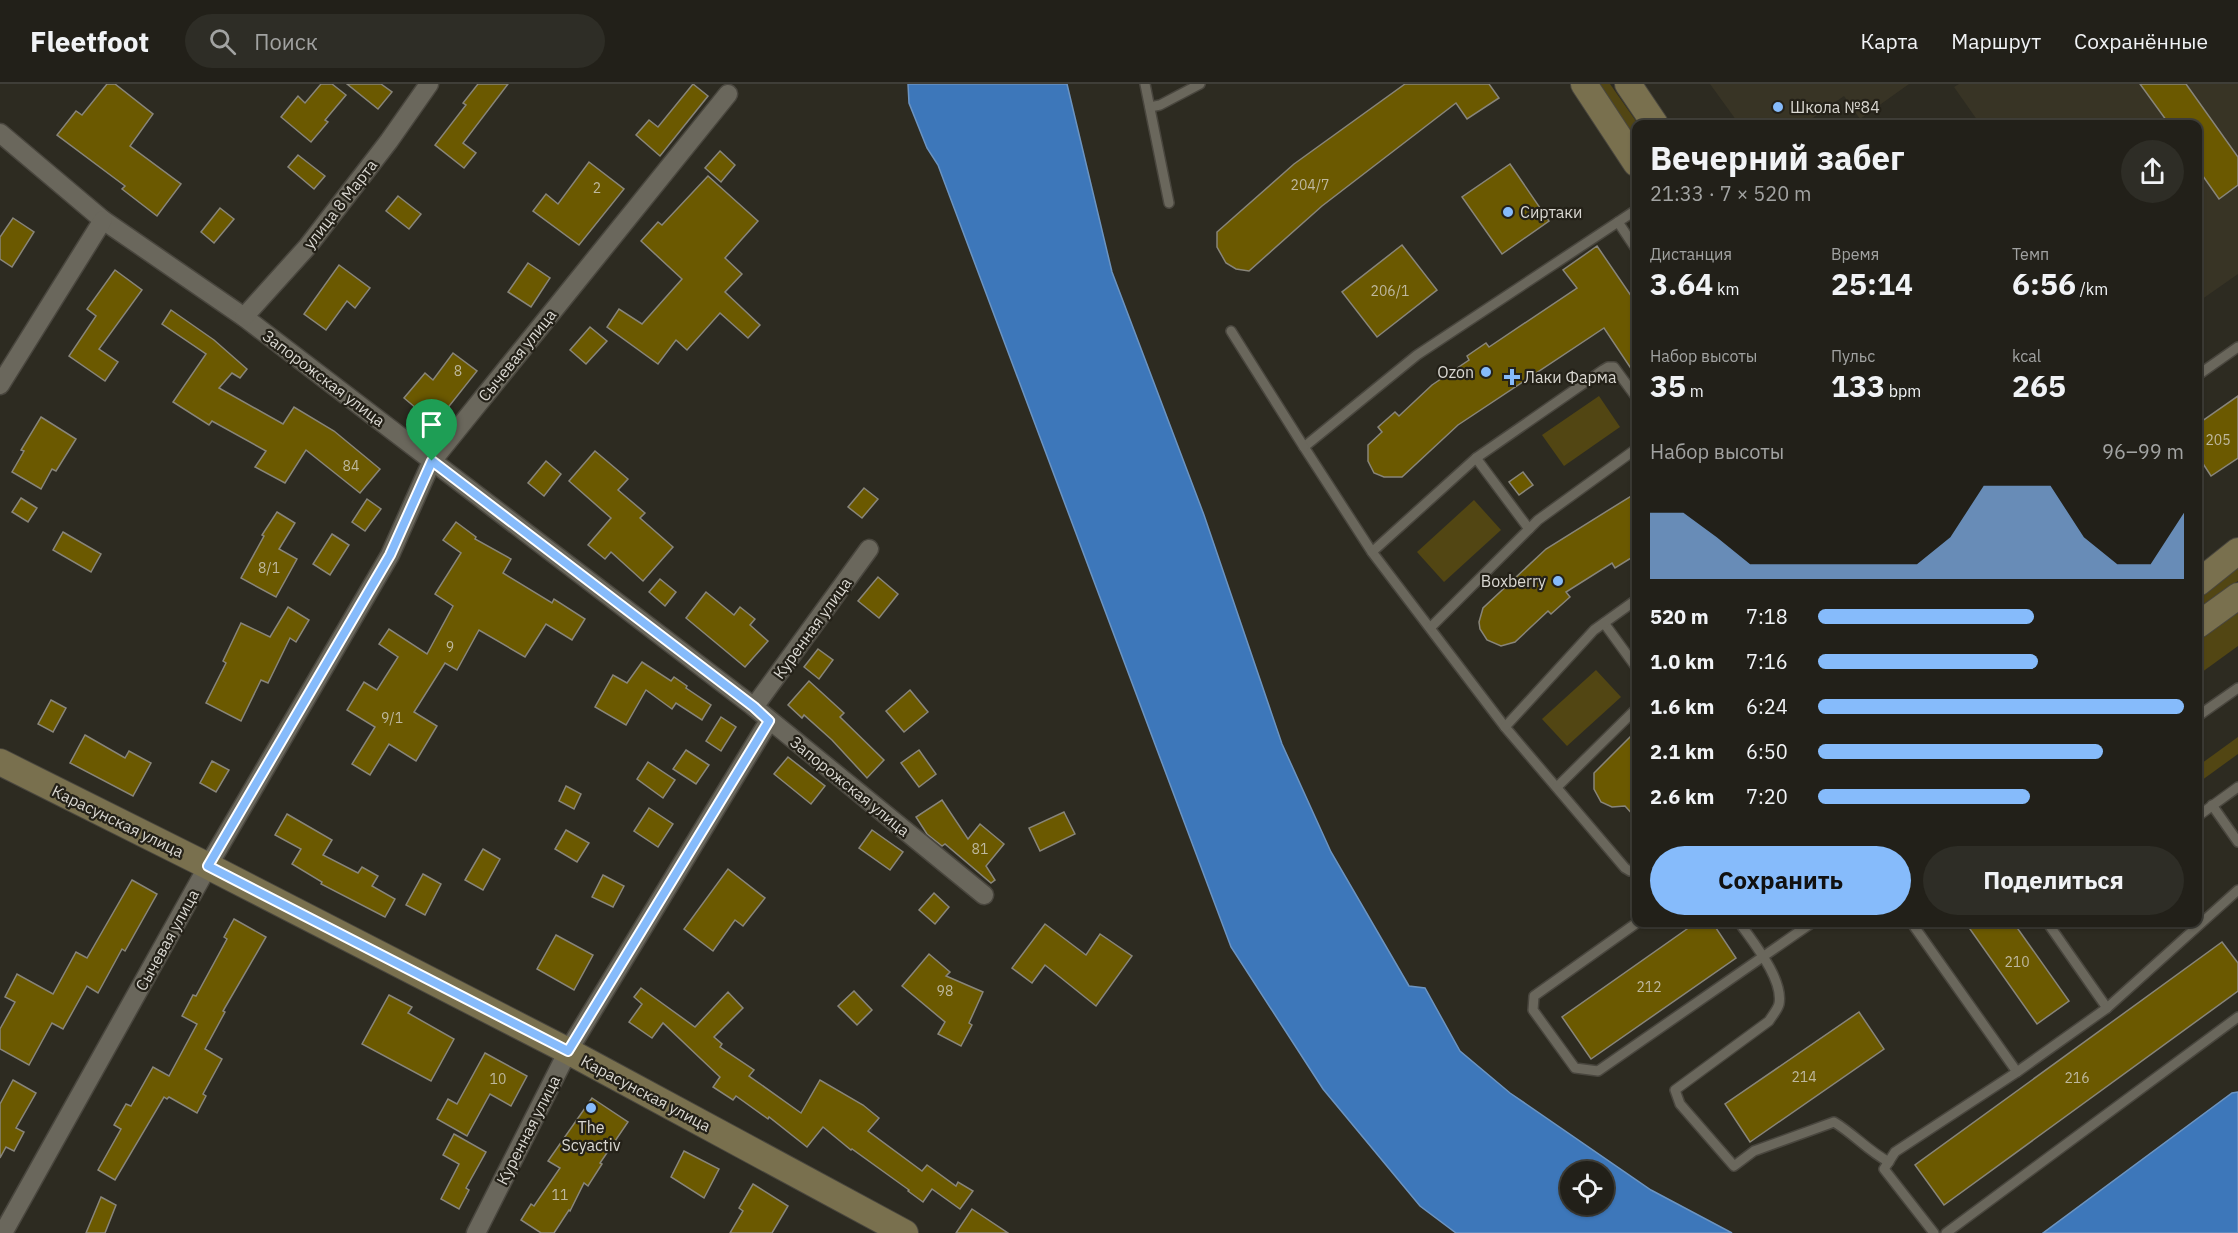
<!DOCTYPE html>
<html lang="ru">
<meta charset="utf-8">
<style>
body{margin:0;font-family:"IBM Plex Sans",sans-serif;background:#2e2d26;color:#f1f3f6;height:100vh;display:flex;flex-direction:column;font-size:22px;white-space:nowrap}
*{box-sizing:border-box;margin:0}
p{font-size:20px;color:#a2a3a2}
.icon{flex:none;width:33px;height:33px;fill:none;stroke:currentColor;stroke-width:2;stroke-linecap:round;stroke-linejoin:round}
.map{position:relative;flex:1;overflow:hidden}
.side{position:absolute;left:1632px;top:36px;width:570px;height:807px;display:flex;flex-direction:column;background:#222019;border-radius:12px;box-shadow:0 2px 4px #0004,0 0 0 2px #3f3e38}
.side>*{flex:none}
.buttons{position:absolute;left:1560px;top:1077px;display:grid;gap:12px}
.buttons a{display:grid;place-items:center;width:54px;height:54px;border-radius:50%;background:#222019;box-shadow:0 2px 4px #0004,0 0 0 2px #3f3e38;font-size:30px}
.pin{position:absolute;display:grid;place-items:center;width:51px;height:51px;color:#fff;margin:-62px -26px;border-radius:50% 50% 50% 0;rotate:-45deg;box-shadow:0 0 6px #0007}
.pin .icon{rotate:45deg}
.round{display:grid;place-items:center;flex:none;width:63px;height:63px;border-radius:32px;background:#2e2d26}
.overview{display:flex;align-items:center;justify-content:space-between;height:102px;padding:0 18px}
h1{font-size:33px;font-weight:800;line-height:45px}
.metrics{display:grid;grid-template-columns:repeat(3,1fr);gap:9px;height:102px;padding:6px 18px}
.metrics div{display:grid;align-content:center}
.metrics b{font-size:30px;font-weight:800}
.metrics small{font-size:16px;font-weight:400}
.metrics p{font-size:16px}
.chart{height:168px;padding:12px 18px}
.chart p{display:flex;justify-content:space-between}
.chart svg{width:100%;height:108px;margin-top:6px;fill:#86bbfb;opacity:.7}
.primary-button{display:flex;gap:12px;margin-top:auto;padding:12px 18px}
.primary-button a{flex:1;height:69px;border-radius:36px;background:#86bbfb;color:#111;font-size:24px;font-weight:800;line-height:69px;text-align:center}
.primary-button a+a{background:#2e2d26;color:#f1f3f6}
ul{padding:0 18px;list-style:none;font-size:20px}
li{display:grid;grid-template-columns:96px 72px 1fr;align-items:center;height:45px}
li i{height:15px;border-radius:8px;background:#86bbfb}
header{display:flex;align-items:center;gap:36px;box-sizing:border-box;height:84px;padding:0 30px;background:#222019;border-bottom:2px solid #3f3e38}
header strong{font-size:28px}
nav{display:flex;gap:33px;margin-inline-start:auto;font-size:21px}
.search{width:420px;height:54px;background:#2e2d26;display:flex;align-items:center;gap:15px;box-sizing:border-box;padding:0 21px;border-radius:33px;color:#a2a3a2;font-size:22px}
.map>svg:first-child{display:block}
.built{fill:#383425}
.green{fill:#524613}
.water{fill:#3d77ba;stroke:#6c94c1;stroke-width:1.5;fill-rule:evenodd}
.building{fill:#6b5900;stroke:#88857a;stroke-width:1.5}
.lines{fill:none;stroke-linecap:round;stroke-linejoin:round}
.lane-casing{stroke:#49463e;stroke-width:12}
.street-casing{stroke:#49463e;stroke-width:21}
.secondary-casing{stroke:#49463e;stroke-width:28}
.lane{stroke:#6a675c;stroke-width:9}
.street{stroke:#6a675c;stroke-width:18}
.secondary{stroke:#79704e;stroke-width:26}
.route-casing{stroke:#fff;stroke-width:12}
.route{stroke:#86bbfb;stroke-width:8}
.poi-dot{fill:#86bbfb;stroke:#242118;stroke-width:2}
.labels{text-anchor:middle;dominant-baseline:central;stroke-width:4.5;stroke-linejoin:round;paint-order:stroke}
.number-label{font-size:14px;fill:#beb89e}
.poi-label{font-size:16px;fill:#dad8d2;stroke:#242118;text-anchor:start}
.street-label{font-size:16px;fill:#dad8d2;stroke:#242118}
</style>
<header>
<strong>Fleetfoot</strong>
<div class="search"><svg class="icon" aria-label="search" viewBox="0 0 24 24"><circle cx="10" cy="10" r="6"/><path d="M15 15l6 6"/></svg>Поиск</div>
<nav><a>Карта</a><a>Маршрут</a><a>Сохранённые</a></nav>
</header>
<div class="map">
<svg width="2238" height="1149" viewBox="0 0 2238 1149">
<rect width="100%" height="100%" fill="#2d2b21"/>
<g class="built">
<path d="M1710,0H1909L1860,35L1844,12L1804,40H1739Z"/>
<path d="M1959,0H2238V190L2198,218V40H1980L1954,3Z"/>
</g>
<g class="green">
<path d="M1596,0H1610L1638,40L1636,59Z"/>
<path d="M1599,312L1620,343L1564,382L1542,351Z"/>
<path d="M1474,416L1501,446L1444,498L1417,468Z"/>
<path d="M2238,483V497L2198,525V510Z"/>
<path d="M2238,528V562L2198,591V557Z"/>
<path d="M1596,586L1621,613L1567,662L1542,635Z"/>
<path d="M2238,653V670L2198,699V682Z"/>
</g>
<g class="water">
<path d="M908,0H1067L1112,188L1204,431L1282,660L1331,768L1409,902L1425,904L1460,967L1510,1009L1651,1106L1732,1149H1456L1420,1122L1323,1005L1231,863L938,81L927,64L909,19ZM1570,1088H1604V1120H1570Z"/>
<path d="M2238,1008V1149H2043L2232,1009Z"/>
</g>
<g class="building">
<path d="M107,0H115L153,30L130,62L181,100L157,132L122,105L125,102L57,51L76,27L82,31Z"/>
<path d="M321,0H332L346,11L325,36L328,38L311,58L281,33L298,12L305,19Z"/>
<path d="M347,0H381L392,8L378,25Z"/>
<path d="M478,0H508L463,59L476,69L464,84L435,61L466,21L463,19Z"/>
<path d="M693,0L708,12L660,72L636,51L649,36L658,43Z"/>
<path d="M1405,0H1489L1499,14L1467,35L1456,19L1322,122L1249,187L1236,185L1226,179L1217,163V148L1294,80Z"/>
<path d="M2140,0H2186L2238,73V101L2219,115L2198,85V40H2169Z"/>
<path d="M720,67L735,81L721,98L705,84Z"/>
<path d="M298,71L325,92L314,105L288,83Z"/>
<path d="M589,78L624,105L579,161L533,127L546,110L558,120Z"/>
<path d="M1510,80L1549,137L1502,170L1462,113Z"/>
<path d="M708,92L758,137L725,174L742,190L725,208L760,241L748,254L720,229L687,266L676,256L658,280L607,243L619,225L642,240L682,195L641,157L658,138L662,141Z"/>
<path d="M398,112L421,130L409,145L386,127Z"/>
<path d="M220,124L234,135L214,159L201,148Z"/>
<path d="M13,134L34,148L12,183L0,175V153Z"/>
<path d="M1402,161L1437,206L1377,253L1342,208Z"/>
<path d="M1597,162L1636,219V292L1604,244L1458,341L1402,393H1384L1374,389L1368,377V361L1382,348L1378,343L1395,328L1399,332L1432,301L1469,276L1467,272L1486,259L1489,263L1577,204L1563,186Z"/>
<path d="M528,179L550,194L531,223L508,208Z"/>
<path d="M339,181L370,204L355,224L347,217L326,246L304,230Z"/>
<path d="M115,186L142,206L99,265L118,278L105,297L69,272L96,232L87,225Z"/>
<path d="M171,226L214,256L247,285L240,294L232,289L219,304L283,340L294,323L334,347L380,385L360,409L306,366L285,399L255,383L266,367L212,337L209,341L173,318L206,270L162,240Z"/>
<path d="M590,243L607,257L586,280L570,266Z"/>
<path d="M453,269L477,287L435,340L404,314L425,289L433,296Z"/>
<path d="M2238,312V374L2211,392L2198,372V340Z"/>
<path d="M41,333L76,355L56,387L52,385L41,405L12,388L24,367L21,366Z"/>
<path d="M595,367L628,395L618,406L645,429L640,434L673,463L643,497L611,468L605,475L588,461L611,434L569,397Z"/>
<path d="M546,377L561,390L544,412L528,399Z"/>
<path d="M1523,388L1533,401L1519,411L1509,398Z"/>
<path d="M864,404L878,415L862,434L848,423Z"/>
<path d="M1636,409V471L1615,484L1612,479L1566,508L1570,513L1551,530L1548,527L1515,558L1501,562L1487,556L1480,545L1479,538L1483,524L1546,465Z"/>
<path d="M21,414L37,424L28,438L12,428Z"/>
<path d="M367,415L381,425L365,447L352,438Z"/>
<path d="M277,428L295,439L279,465L297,475L276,513L241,494L264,452L262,451Z"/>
<path d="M456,438L476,453L475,455L511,475L503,489L552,519L554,515L585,535L572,556L546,540L525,573L479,546L457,586L445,579L414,628L437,642L416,677L389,660L370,691L352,680L375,643L347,626L364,598L377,606L398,573L379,560L389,545L427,570L453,522L435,510L461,469L443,456Z"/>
<path d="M63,448L101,470L91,488L53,466Z"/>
<path d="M332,450L349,461L330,491L313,480Z"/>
<path d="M878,493L898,510L879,534L858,517Z"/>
<path d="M660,495L676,508L665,522L649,508Z"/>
<path d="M706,508L734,531L740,523L755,535L750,541L768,557L745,583L686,534Z"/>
<path d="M288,523L309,536L296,558L290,554L268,599L261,596L241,637L206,619L226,579L223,577L241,539L270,553Z"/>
<path d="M818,565L833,576L819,595L804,583Z"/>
<path d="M642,578L671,597L674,593L687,602L686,604L711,621L702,636L676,619L672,625L646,606L626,641L595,623L613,591L627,599Z"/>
<path d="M809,597L844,629L840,633L884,676L867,694L832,656L804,631L802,634L788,621Z"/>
<path d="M910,606L928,628L904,648L886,627Z"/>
<path d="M51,616L66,624L53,648L38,640Z"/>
<path d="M721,633L736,643L721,667L706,657Z"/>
<path d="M1636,647V734L1625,722L1612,723L1601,718L1594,705V689Z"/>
<path d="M85,651L125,674L129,667L151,679L133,712L70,679Z"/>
<path d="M686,666L709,681L696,700L673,685Z"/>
<path d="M919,666L936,690L919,703L901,679Z"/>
<path d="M788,673L825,702L811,720L774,690Z"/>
<path d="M212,677L229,686L216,708L200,699Z"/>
<path d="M648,678L675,696L663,714L637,695Z"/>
<path d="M566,702L581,710L574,725L559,717Z"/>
<path d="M942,716L968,755L980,740L1004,760L986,782L995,796L991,799L945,760L942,762L927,750L916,733Z"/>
<path d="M649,724L673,740L658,763L634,747Z"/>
<path d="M1064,728L1075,750L1040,767L1029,744Z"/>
<path d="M287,730L332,756L323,771L358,789L362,783L378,792L372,802L395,815L385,833L321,800L322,798L292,780L301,765L275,751Z"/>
<path d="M566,746L589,759L577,778L555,765Z"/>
<path d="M872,746L903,768L890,786L859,764Z"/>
<path d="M483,765L500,775L483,806L465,796Z"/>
<path d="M728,785L765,814L743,842L735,836L713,867L684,845Z"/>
<path d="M423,790L441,800L425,831L406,821Z"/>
<path d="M603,791L624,802L613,823L592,813Z"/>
<path d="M132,796L157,810L125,867L122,865L98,909L87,902L63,945L52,939L29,981L0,965V945L15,918L5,913L17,890L53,910L76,868L87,874Z"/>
<path d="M934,809L949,823L935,840L919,826Z"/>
<path d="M234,835L266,853L223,927L225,928L205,965L222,975L203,1010L206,1012L197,1029L169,1013L167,1015L164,1013L115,1096L98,1086L121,1045L114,1041L126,1020L131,1022L153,983L169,992L197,940L182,932L193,911L196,912L227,855L224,853Z"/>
<path d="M1697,838H1712L1736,874L1591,975L1562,933Z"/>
<path d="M1965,838H2013L2069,917L2037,940Z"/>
<path d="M1045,840L1086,871L1100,850L1132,872L1096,922L1045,881L1032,899L1012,884Z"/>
<path d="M556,851L593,871L574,906L537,885Z"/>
<path d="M2222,858L2238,879V907L1944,1121L1915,1081Z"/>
<path d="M929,870L950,888L946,892L983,908L969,939L972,941L961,962L938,950L945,938L902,902Z"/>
<path d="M641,904L695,943L728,908L743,924L714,953L722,960L720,963L754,986L749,992L801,1029L820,996L863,1021L879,1034L868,1047L922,1087L927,1081L956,1102L958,1098L973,1107L960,1125L932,1105L923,1118L908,1107L909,1106L852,1065L851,1066L823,1043L807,1063L769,1033L768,1035L736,1012L733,1016L713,1003L720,993L663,939L652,954L629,938L642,920L634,913Z"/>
<path d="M854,907L872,926L857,941L838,922Z"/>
<path d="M389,911L412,923L408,929L454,955L431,997L362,960Z"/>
<path d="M1859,928L1884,965L1750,1058L1725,1020Z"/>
<path d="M485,969L527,992L511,1022L490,1010L467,1052L437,1035L448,1015L457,1020Z"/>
<path d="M13,996L36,1009L16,1044L24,1048L14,1067L6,1063L0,1074V1020Z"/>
<path d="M592,1014L628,1038L600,1079L602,1080L588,1102L584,1099L570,1127L569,1126L554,1149H541L521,1136L531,1120L534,1122L560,1084L548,1077Z"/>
<path d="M454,1050L486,1068L466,1104L469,1106L459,1125L441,1115L459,1080L443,1071Z"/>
<path d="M684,1067L719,1085L704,1114L671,1093Z"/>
<path d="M753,1100L788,1122L772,1149H730L743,1127L739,1124Z"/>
<path d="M101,1113L116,1121L105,1149H86Z"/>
<path d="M972,1125L1008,1149H956Z"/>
</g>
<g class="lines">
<g class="lane-casing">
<g id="lane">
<path d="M1145,0L1169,119"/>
<path d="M1150,23L1160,21L1200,0"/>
<path d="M1636,126L1417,271L1304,363L1372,468L1505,643L1625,784L1630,787L1636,786"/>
<path d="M1618,138L1636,165"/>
<path d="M1231,247L1304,363"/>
<path d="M2198,291L2238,263"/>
<path d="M1476,374L1529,445"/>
<path d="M1372,468L1476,374L1603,286L1608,283H1614L1636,313"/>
<path d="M1604,539L1636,583"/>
<path d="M1431,543L1538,436L1636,365"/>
<path d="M2198,632L2238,604"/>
<path d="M1505,643L1594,546L1636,516"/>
<path d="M1557,703L1636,625"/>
<path d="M2212,721L2238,758"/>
<path d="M2198,732L2238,703"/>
<path d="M1638,838L1534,912L1533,926L1575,984L1598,987L1813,838"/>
<path d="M1739,838C1752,857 1784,895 1779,920C1778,925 1772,932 1769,937L1675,1006L1680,1020L1734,1082L1754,1067L1834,1038C1854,1050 1868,1067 1889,1078"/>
<path d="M1911,838L2017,988"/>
<path d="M2047,838L2107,924"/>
<path d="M1934,1149L1884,1085L1895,1068L2017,988L2107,924L2238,806"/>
<path d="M1946,1149L2238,933"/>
</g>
</g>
<g class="street-casing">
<g id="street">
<path d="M0,49L103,136L244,233L754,623L984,811"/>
<path d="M244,233L308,162L389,57L429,0"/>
<path d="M0,301L103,136"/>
<path d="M754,623L869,465"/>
<path d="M3,1149L208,782L390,471L432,377L728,10"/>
<path d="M476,1149L568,967L769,637"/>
</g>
</g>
<g class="secondary-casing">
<g id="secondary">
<path d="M1584,0L1636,79"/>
<path d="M1628,0L1655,40"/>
<path d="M2198,499L2238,467"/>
<path d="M2198,541L2238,512"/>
<path d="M0,678L208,782L568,967L905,1149"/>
</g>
</g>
<use href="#lane" class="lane"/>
<use href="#street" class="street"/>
<use href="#secondary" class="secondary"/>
</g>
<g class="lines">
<g class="route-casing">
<path id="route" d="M432,377L754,623L769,637L568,967L208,782L390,471Z"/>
</g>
<use href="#route" class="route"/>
</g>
<g class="poi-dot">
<circle cx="1778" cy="23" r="6"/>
<circle cx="1508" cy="128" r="6"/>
<circle cx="1486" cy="288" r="6"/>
<path d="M1509 284h6v6h6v6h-6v6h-6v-6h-6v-6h6z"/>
<circle cx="1558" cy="497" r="6"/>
<circle cx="591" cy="1024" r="6"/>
</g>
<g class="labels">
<g class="number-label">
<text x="1310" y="101">204/7</text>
<text x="597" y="104">2</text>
<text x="1390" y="207">206/1</text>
<text x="458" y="287">8</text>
<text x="2218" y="356">205</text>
<text x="351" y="382">84</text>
<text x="269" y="484">8/1</text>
<text x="450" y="563">9</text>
<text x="392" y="634">9/1</text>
<text x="980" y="765">81</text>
<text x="2017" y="878">210</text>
<text x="1649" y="903">212</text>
<text x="945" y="907">98</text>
<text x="1804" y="993">214</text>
<text x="2077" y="994">216</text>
<text x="498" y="995">10</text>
<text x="560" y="1111">11</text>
</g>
<g class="poi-label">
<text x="1790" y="23">Школа №84</text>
<text x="1520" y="128">Сиртаки</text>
<text x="1474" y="288" text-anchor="end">Ozon</text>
<text x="1524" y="293">Лаки Фарма</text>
<text x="1546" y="497" text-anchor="end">Boxberry</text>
<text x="591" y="1043" text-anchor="middle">The<tspan x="591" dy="18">Scyactiv</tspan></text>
</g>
<g class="street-label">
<text transform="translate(340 120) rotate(-52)">улица 8 Марта</text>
<text transform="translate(517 271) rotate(-51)">Сычевая улица</text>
<text transform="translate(324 294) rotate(37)">Запорожская улица</text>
<text transform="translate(812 544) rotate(-54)">Куренная улица</text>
<text transform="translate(850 702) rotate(39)">Запорожская улица</text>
<text transform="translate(118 737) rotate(26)">Карасунская улица</text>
<text transform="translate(167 856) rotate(-61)">Сычевая улица</text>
<text transform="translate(646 1009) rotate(28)">Карасунская улица</text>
<text transform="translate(528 1046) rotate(-63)">Куренная улица</text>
</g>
</g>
</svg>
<div class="buttons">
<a><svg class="icon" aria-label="locate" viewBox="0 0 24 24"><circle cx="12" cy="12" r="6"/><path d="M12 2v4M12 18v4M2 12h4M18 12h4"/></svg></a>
</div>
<div class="pin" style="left:432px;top:377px;background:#1e9e55"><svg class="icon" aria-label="arrive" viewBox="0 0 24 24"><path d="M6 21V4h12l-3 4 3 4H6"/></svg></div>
<section class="side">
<div class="overview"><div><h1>Вечерний забег</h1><p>21:33 · 7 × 520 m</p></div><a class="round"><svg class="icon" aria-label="share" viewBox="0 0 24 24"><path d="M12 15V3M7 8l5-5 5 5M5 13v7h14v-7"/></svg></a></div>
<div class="metrics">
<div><p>Дистанция</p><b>3.64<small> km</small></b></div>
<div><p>Время</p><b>25:14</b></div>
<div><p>Темп</p><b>6:56<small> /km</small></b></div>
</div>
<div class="metrics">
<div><p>Набор высоты</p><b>35<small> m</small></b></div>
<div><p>Пульс</p><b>133<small> bpm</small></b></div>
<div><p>kcal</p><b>265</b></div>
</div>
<div class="chart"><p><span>Набор высоты</span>96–99 m</p>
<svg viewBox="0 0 160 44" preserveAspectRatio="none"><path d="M0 44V17L10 17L20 27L30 38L40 38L50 38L60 38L70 38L80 38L90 27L100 6L110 6L120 6L130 27L140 38L150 38L160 17V44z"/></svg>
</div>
<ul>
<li><b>520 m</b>7:18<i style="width:59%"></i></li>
<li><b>1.0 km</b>7:16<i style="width:60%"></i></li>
<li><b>1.6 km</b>6:24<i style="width:100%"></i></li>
<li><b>2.1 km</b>6:50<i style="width:78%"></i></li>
<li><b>2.6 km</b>7:20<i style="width:58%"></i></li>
</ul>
<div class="primary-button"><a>Сохранить</a><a>Поделиться</a></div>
</section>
</div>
